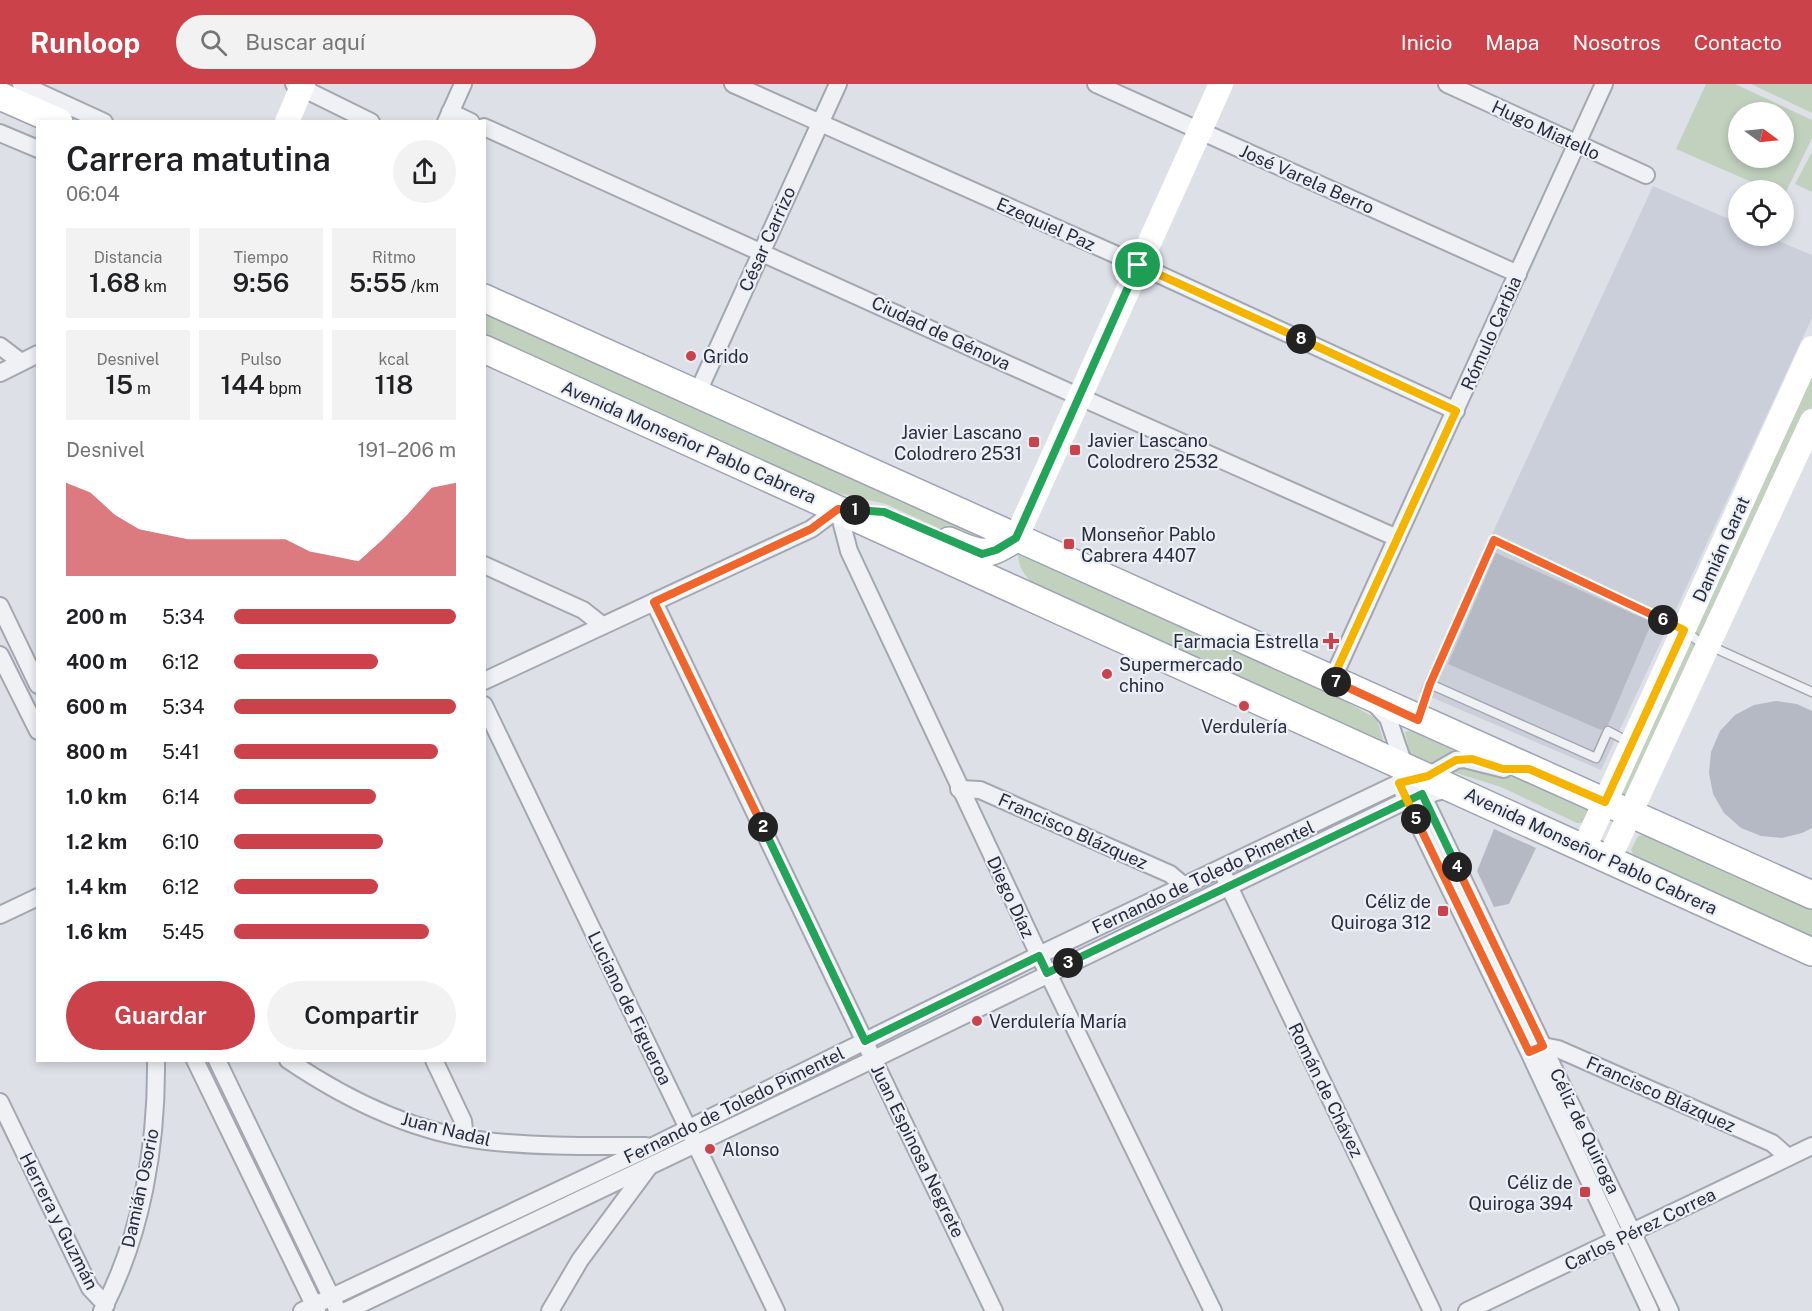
<!DOCTYPE html>
<html lang="es">
<meta charset="utf-8">
<style>
body{margin:0;font-family:"Public Sans",sans-serif;background:#f2f2f2;color:#202124;height:100vh;display:flex;flex-direction:column;font-size:22px;white-space:nowrap}
*{box-sizing:border-box;margin:0}
p{font-size:20px;color:#757577}
.icon{flex:none;width:33px;height:33px;fill:none;stroke:currentColor;stroke-width:2;stroke-linecap:round;stroke-linejoin:round}
.map{position:relative;flex:1;overflow:hidden}
.sheet{position:absolute;left:36px;top:36px;width:450px;height:942px;display:flex;flex-direction:column;background:#fff;border-radius:0px;box-shadow:0 3px 9px #0003}
.sheet>*{flex:none}
.needle{width:39px;rotate:105deg}
.tools{position:absolute;left:1728px;top:18px;display:grid;gap:12px}
.tools a{display:grid;place-items:center;width:66px;height:66px;border-radius:50%;background:#fff;box-shadow:0 3px 9px #0003;font-size:30px}
.pin{position:absolute;display:grid;place-items:center;width:51px;height:51px;color:#fff;margin:-26px;border:3px solid #fff;border-radius:50%;box-shadow:0 2px 6px #0007}
.km{position:absolute;width:30px;height:30px;margin:-15px;border-radius:50%;background:#222;color:#fff;font-size:16px;line-height:30px;text-align:center}
.round{display:grid;place-items:center;flex:none;width:63px;height:63px;border-radius:32px;background:#f2f2f2}
.headline{display:flex;align-items:center;justify-content:space-between;height:102px;padding:0 30px}
h1{font-size:33px;font-weight:600;line-height:45px}
.metrics{display:grid;grid-template-columns:repeat(3,1fr);gap:9px;height:102px;padding:6px 30px}
.metrics div{display:grid;align-content:center;border-radius:0px;background:#f2f2f2;text-align:center}
.metrics b{font-size:26px;font-weight:600}
.metrics small{font-size:16px;font-weight:400}
.metrics p{font-size:16px}
.chart{height:168px;padding:12px 30px}
.chart p{display:flex;justify-content:space-between}
.chart svg{width:100%;height:108px;margin-top:6px;fill:#cc424a;opacity:.7}
.action{display:flex;gap:12px;margin-top:auto;padding:12px 30px}
.action a{flex:1;height:69px;border-radius:36px;background:#cc424a;color:#fff;font-size:24px;font-weight:600;line-height:69px;text-align:center}
.action a+a{background:#f2f2f2;color:#202124}
ul{padding:0 30px;list-style:none;font-size:20px}
li{display:grid;grid-template-columns:96px 72px 1fr;align-items:center;height:45px}
li i{height:15px;border-radius:8px;background:#cc424a}
header{display:flex;align-items:center;gap:36px;box-sizing:border-box;height:84px;padding:0 30px;background:#cc424a;color:#fff}
header strong{font-size:28px}
nav{display:flex;gap:33px;margin-inline-start:auto;font-size:21px}
.search{width:420px;height:54px;background:#f2f2f2;display:flex;align-items:center;gap:15px;box-sizing:border-box;padding:0 21px;border-radius:33px;color:#757577;font-size:22px}
.map>svg:first-child{display:block}
.built{fill:#cbcfd9}
.green{fill:#c1d1be;fill-rule:evenodd}
.building{fill:#b5b9c4}
.lines{fill:none;stroke-linecap:round;stroke-linejoin:round}
.lane-casing{stroke:#a3a7b1;stroke-width:11}
.street-casing{stroke:#a3a7b1;stroke-width:20}
.primary-casing{stroke:#9da3b3;stroke-width:30}
.lane{stroke:#f0f1f5;stroke-width:8}
.street{stroke:#f0f1f5;stroke-width:16}
.secondary{stroke:#fff;stroke-width:24}
.primary{stroke:#fff;stroke-width:27}
.split-1-casing{stroke:#fff;stroke-width:12}
.split-2-casing{stroke:#fff;stroke-width:12}
.split-3-casing{stroke:#fff;stroke-width:12}
.split-4-casing{stroke:#fff;stroke-width:12}
.split-5-casing{stroke:#fff;stroke-width:12}
.split-6-casing{stroke:#fff;stroke-width:12}
.split-7-casing{stroke:#fff;stroke-width:12}
.split-8-casing{stroke:#fff;stroke-width:12}
.split-9-casing{stroke:#fff;stroke-width:12}
.split-1{stroke:#22a559;stroke-width:8}
.split-2{stroke:#f0652b;stroke-width:8}
.split-3{stroke:#22a559;stroke-width:8}
.split-4{stroke:#22a559;stroke-width:8}
.split-5{stroke:#f0652b;stroke-width:8}
.split-6{stroke:#f5b400;stroke-width:8}
.split-7{stroke:#f0652b;stroke-width:8}
.split-8{stroke:#f5b400;stroke-width:8}
.split-9{stroke:#f5b400;stroke-width:8}
.poi-dot{fill:#cc424a;stroke:#eceff5;stroke-width:2}
.labels{text-anchor:middle;dominant-baseline:central;stroke-width:4.5;stroke-linejoin:round;paint-order:stroke}
.street-label{font-size:18px;fill:#272d3d;stroke:#eceff5}
.poi-label{font-size:18px;fill:#272d3d;stroke:#eceff5;text-anchor:start}
</style>
<header>
<strong>Runloop</strong>
<div class="search"><svg class="icon" aria-label="search" viewBox="0 0 24 24"><circle cx="10" cy="10" r="6"/><path d="M15 15l6 6"/></svg>Buscar aquí</div>
<nav><a>Inicio</a><a>Mapa</a><a>Nosotros</a><a>Contacto</a></nav>
</header>
<div class="map">
<svg width="1812" height="1227" viewBox="0 0 1812 1227">
<rect width="100%" height="100%" fill="#dde0e7"/>
<path class="built" d="M1653,102L1738,139V152H1767L1812,171V234L1601,686L1419,608Z"/>
<g class="green">
<path d="M1706,0H1735L1812,36V54L1784,112V106H1770L1676,65ZM1738,28H1784V74H1738Z"/>
<path d="M1751,0H1812V29Z"/>
<path d="M1812,68V108L1795,100Z"/>
<path d="M485,225L985,453L967,457L886,420L825,406L485,254Z"/>
<path d="M1812,275V322L1630,708L1627,712L1618,710Z"/>
<path d="M1022,465L1343,616L1377,635L1384,659L1035,502C1025,492 1018,484 1018,469Z"/>
<path d="M1411,646L1452,665L1451,669L1434,680L1410,670L1405,648Z"/>
<path d="M1462,683L1524,695L1594,727L1584,739H1577L1501,703L1453,688Z"/>
<path d="M1646,751L1812,824V853L1791,846L1635,774L1631,766L1638,752Z"/>
</g>
<g class="building">
<path d="M1496,469L1652,538L1608,641L1601,646L1448,580Z"/>
<path d="M1776,617L1797,620L1812,627V744L1802,749L1782,754L1761,752L1741,744L1724,729L1713,710L1709,689L1711,668L1720,647L1735,631L1754,621Z"/>
<path d="M1494,745L1536,764L1509,820L1494,823L1477,787Z"/>
</g>
<g class="lines">
<g class="lane-casing">
<g id="lane">
<path d="M1430,600L1494,456L1684,546L1697,556L1812,608"/>
<path d="M1420,630L1430,600L1596,674L1608,647L1629,658"/>
</g>
</g>
<g class="street-casing">
<g id="street">
<path d="M21,0L104,38"/>
<path d="M294,0L371,38"/>
<path d="M733,0L1119,172L1456,327"/>
<path d="M1096,0L1518,190"/>
<path d="M1447,0L1646,91"/>
<path d="M450,28L471,38"/>
<path d="M446,38L463,0"/>
<path d="M484,43L1080,313L1397,454"/>
<path d="M0,49L38,65"/>
<path d="M0,262L21,278"/>
<path d="M0,289L38,270"/>
<path d="M697,310L838,0"/>
<path d="M484,481L583,526L602,541"/>
<path d="M654,518L994,1227"/>
<path d="M0,522L38,601"/>
<path d="M0,571L38,647"/>
<path d="M1332,596L1604,0"/>
<path d="M484,597L811,445L838,425L849,467L1039,871L1213,1227"/>
<path d="M1375,620L1388,634L1404,681L1422,710L1670,1227"/>
<path d="M484,621L776,1227"/>
<path d="M959,705L980,706L1170,790L1183,801"/>
<path d="M1403,708L1529,968L1650,1227"/>
<path d="M1225,794L1432,1227"/>
<path d="M0,831L38,813"/>
<path d="M1538,964L1543,962L1558,965L1772,1059L1788,1073"/>
<path d="M195,976L317,1227"/>
<path d="M217,976L336,1223"/>
<path d="M288,976C347,1016 415,1049 486,1057C539,1063 593,1062 646,1062"/>
<path d="M434,976L463,1037L465,1054"/>
<path d="M0,1018L90,1204L106,1221"/>
<path d="M102,1227C142,1151 157,1061 156,976"/>
<path d="M302,1227L653,1062L1039,871L1399,699L1428,692L1456,676L1464,675L1504,685"/>
<path d="M346,1227L874,975L1407,716L1451,704"/>
<path d="M550,1227L580,1176L648,1084"/>
<path d="M1467,1227L1812,1062"/>
</g>
</g>
<g class="primary-casing">
<g id="primary">
<path d="M0,12L59,38"/>
<path d="M484,214L1812,811"/>
<path d="M484,265L1812,868"/>
<path d="M949,457C980,471 986,474 1016,454"/>
</g>
</g>
<use href="#lane" class="lane"/>
<use href="#street" class="street"/>
<g class="secondary">
<path d="M287,38L303,0"/>
<path d="M1016,454L1221,0"/>
<path d="M1584,764L1812,264"/>
<path d="M1609,775L1812,337"/>
</g>
<use href="#primary" class="primary"/>
</g>
<g class="lines">
<g class="split-1-casing">
<path id="split-1" d="M855,426L884,428L982,470L996,466L1016,454L1138,181"/>
</g>
<g class="split-2-casing">
<path id="split-2" d="M763,743L654,518L811,445L838,425L855,426"/>
</g>
<g class="split-3-casing">
<path id="split-3" d="M763,743L865,957L1039,872L1047,889L1068,879"/>
</g>
<g class="split-4-casing">
<path id="split-4" d="M1068,879L1422,710L1457,783"/>
</g>
<g class="split-5-casing">
<path id="split-5" d="M1416,735L1529,968L1543,962L1457,783"/>
</g>
<g class="split-6-casing">
<path id="split-6" d="M1416,735L1399,699L1428,692L1456,676L1472,675L1503,685H1529L1605,718L1684,546L1663,536"/>
</g>
<g class="split-7-casing">
<path id="split-7" d="M1336,598L1418,636L1430,600L1494,456L1663,536"/>
</g>
<g class="split-8-casing">
<path id="split-8" d="M1301,255L1456,327L1332,596L1336,598"/>
</g>
<g class="split-9-casing">
<path id="split-9" d="M1138,181L1301,255"/>
</g>
<use href="#split-1" class="split-1"/>
<use href="#split-2" class="split-2"/>
<use href="#split-3" class="split-3"/>
<use href="#split-4" class="split-4"/>
<use href="#split-5" class="split-5"/>
<use href="#split-6" class="split-6"/>
<use href="#split-7" class="split-7"/>
<use href="#split-8" class="split-8"/>
<use href="#split-9" class="split-9"/>
</g>
<g class="poi-dot">
<circle cx="691" cy="272" r="6"/>
<rect x="1028" y="352" width="12" height="12" rx="3"/>
<rect x="1069" y="360" width="12" height="12" rx="3"/>
<rect x="1063" y="454" width="12" height="12" rx="3"/>
<path d="M1328 548h6v6h6v6h-6v6h-6v-6h-6v-6h6z"/>
<circle cx="1107" cy="590" r="6"/>
<circle cx="1244" cy="622" r="6"/>
<rect x="1437" y="821" width="12" height="12" rx="3"/>
<circle cx="977" cy="937" r="6"/>
<circle cx="710" cy="1065" r="6"/>
<rect x="1579" y="1102" width="12" height="12" rx="3"/>
</g>
<g class="labels">
<g class="street-label">
<text transform="translate(1546 46) rotate(25)">Hugo Miatello</text>
<text transform="translate(1307 95) rotate(24)">José Varela Berro</text>
<text transform="translate(1046 140) rotate(24)">Ezequiel Paz</text>
<text transform="translate(767 155) rotate(-66)">César Carrizo</text>
<text transform="translate(941 249) rotate(25)">Ciudad de Génova</text>
<text transform="translate(1491 249) rotate(-66)">Rómulo Carbia</text>
<text transform="translate(689 358) rotate(24)">Avenida Monseñor Pablo Cabrera</text>
<text transform="translate(1721 465) rotate(-66)">Damián Garat</text>
<text transform="translate(1073 747) rotate(24)">Francisco Blázquez</text>
<text transform="translate(1591 767) rotate(25)">Avenida Monseñor Pablo Cabrera</text>
<text transform="translate(1203 793) rotate(-25)">Fernando de Toledo Pimentel</text>
<text transform="translate(1011 813) rotate(65)">Diego Díaz</text>
<text transform="translate(630 924) rotate(64)">Luciano de Figueroa</text>
<text transform="translate(1326 1006) rotate(64)">Román de Chávez</text>
<text transform="translate(1661 1010) rotate(24)">Francisco Blázquez</text>
<text transform="translate(734 1021) rotate(-26)">Fernando de Toledo Pimentel</text>
<text transform="translate(446 1045) rotate(14)">Juan Nadal</text>
<text transform="translate(1585 1047) rotate(64)">Céliz de Quiroga</text>
<text transform="translate(918 1067) rotate(64)">Juan Espinosa Negrete</text>
<text transform="translate(140 1104) rotate(-78)">Damián Osorio</text>
<text transform="translate(59 1137) rotate(63)">Herrera y Guzmán</text>
<text transform="translate(1640 1145) rotate(-26)">Carlos Pérez Correa</text>
</g>
<g class="poi-label">
<text x="703" y="272">Grido</text>
<text x="1022" y="348" text-anchor="end">Javier Lascano<tspan x="1022" dy="21">Colodrero 2531</tspan></text>
<text x="1087" y="356">Javier Lascano<tspan x="1087" dy="21">Colodrero 2532</tspan></text>
<text x="1081" y="450">Monseñor Pablo<tspan x="1081" dy="21">Cabrera 4407</tspan></text>
<text x="1319" y="557" text-anchor="end">Farmacia Estrella</text>
<text x="1119" y="580">Supermercado<tspan x="1119" dy="21">chino</tspan></text>
<text x="1244" y="642" text-anchor="middle">Verdulería</text>
<text x="1431" y="817" text-anchor="end">Céliz de<tspan x="1431" dy="21">Quiroga 312</tspan></text>
<text x="989" y="937">Verdulería María</text>
<text x="722" y="1065">Alonso</text>
<text x="1573" y="1098" text-anchor="end">Céliz de<tspan x="1573" dy="21">Quiroga 394</tspan></text>
</g>
</g>
</svg>
<div class="tools">
<a><svg class="needle" viewBox="-14 -14 28 28"><path d="M0-13l5 13h-10z" fill="#e53935"/><path d="M0 13l5-13h-10z" fill="#757577"/></svg></a>
<a><svg class="icon" aria-label="locate" viewBox="0 0 24 24"><circle cx="12" cy="12" r="6"/><path d="M12 2v4M12 18v4M2 12h4M18 12h4"/></svg></a>
</div>
<div class="pin" style="left:1138px;top:181px;background:#1e9e55"><svg class="icon" aria-label="arrive" viewBox="0 0 24 24"><path d="M6 21V4h12l-3 4 3 4H6"/></svg></div>
<b class="km" style="left:855px;top:426px">1</b>
<b class="km" style="left:763px;top:743px">2</b>
<b class="km" style="left:1068px;top:879px">3</b>
<b class="km" style="left:1457px;top:783px">4</b>
<b class="km" style="left:1416px;top:735px">5</b>
<b class="km" style="left:1663px;top:536px">6</b>
<b class="km" style="left:1336px;top:598px">7</b>
<b class="km" style="left:1301px;top:255px">8</b>
<section class="sheet">
<div class="headline"><div><h1>Carrera matutina</h1><p>06:04</p></div><a class="round"><svg class="icon" aria-label="share" viewBox="0 0 24 24"><path d="M12 15V3M7 8l5-5 5 5M5 13v7h14v-7"/></svg></a></div>
<div class="metrics">
<div><p>Distancia</p><b>1.68<small> km</small></b></div>
<div><p>Tiempo</p><b>9:56</b></div>
<div><p>Ritmo</p><b>5:55<small> /km</small></b></div>
</div>
<div class="metrics">
<div><p>Desnivel</p><b>15<small> m</small></b></div>
<div><p>Pulso</p><b>144<small> bpm</small></b></div>
<div><p>kcal</p><b>118</b></div>
</div>
<div class="chart"><p><span>Desnivel</span>191–206 m</p>
<svg viewBox="0 0 160 44" preserveAspectRatio="none"><path d="M0 44V6L10 10L20 19L30 25L40 27L50 29L60 29L70 29L80 29L90 29L100 34L110 36L120 38L130 29L140 19L150 8L160 6V44z"/></svg>
</div>
<ul>
<li><b>200 m</b>5:34<i style="width:100%"></i></li>
<li><b>400 m</b>6:12<i style="width:65%"></i></li>
<li><b>600 m</b>5:34<i style="width:100%"></i></li>
<li><b>800 m</b>5:41<i style="width:92%"></i></li>
<li><b>1.0 km</b>6:14<i style="width:64%"></i></li>
<li><b>1.2 km</b>6:10<i style="width:67%"></i></li>
<li><b>1.4 km</b>6:12<i style="width:65%"></i></li>
<li><b>1.6 km</b>5:45<i style="width:88%"></i></li>
</ul>
<div class="action"><a>Guardar</a><a>Compartir</a></div>
</section>
</div>
